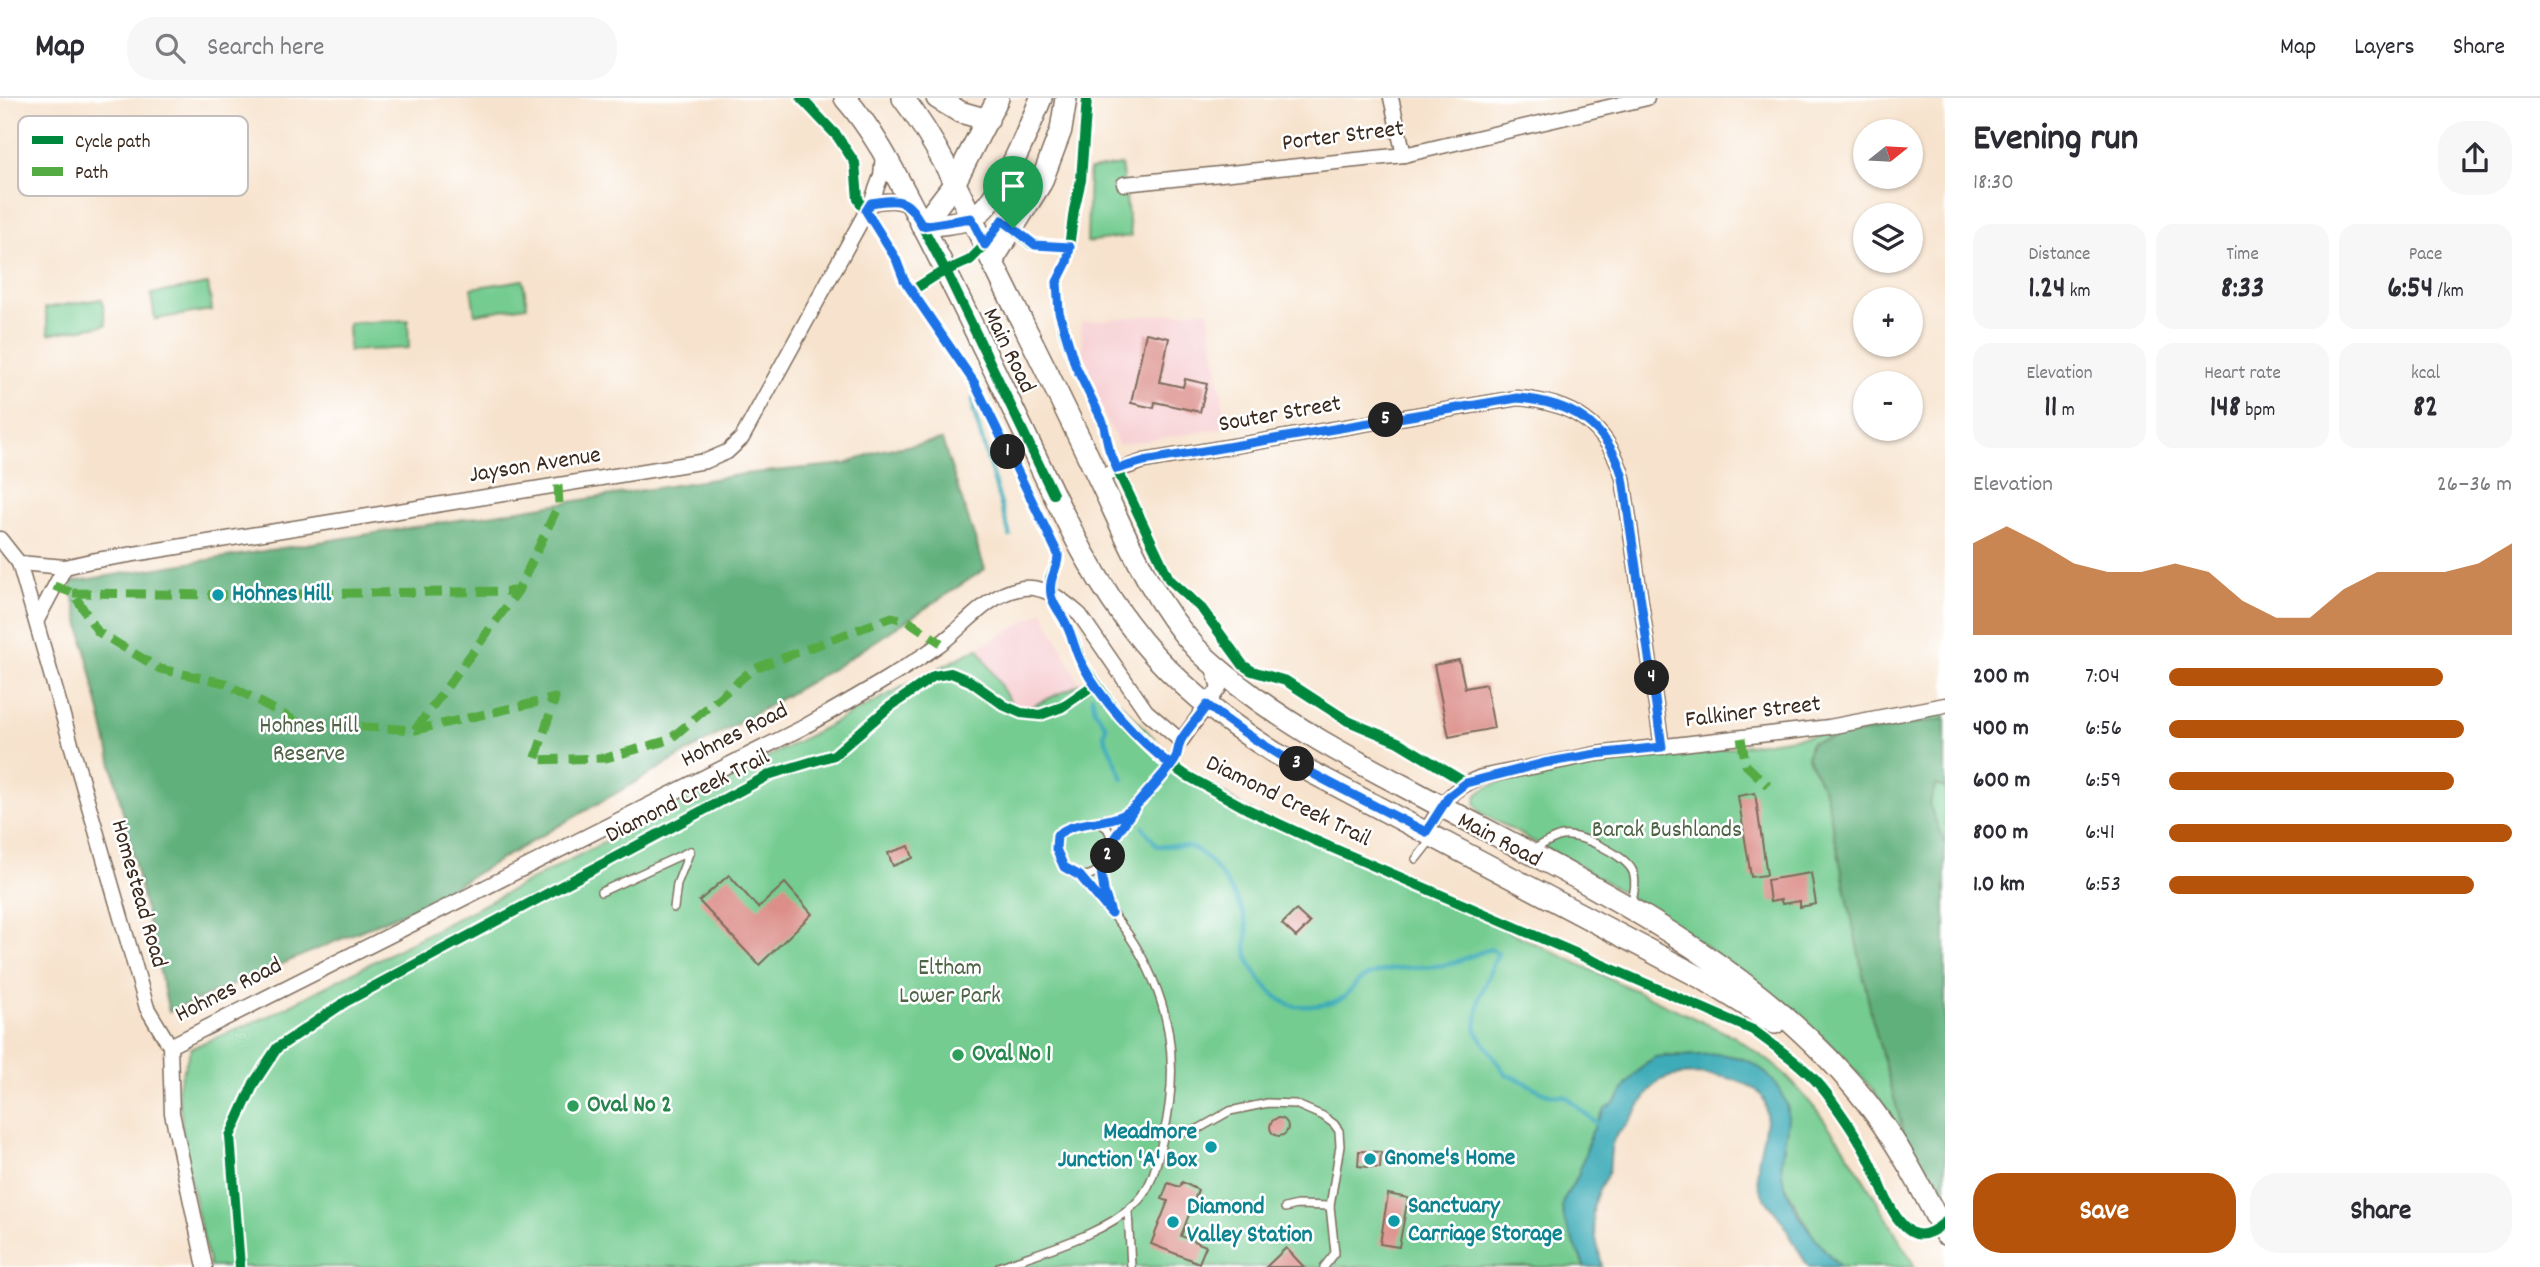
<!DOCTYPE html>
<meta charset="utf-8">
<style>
body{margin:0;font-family:Dekko,sans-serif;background:#f7f7f7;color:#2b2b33;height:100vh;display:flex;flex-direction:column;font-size:26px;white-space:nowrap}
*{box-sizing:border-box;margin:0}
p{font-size:23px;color:#7c7c81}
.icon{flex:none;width:38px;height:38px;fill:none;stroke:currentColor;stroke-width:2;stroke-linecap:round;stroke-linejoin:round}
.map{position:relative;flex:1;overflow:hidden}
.panel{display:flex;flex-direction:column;background:#fff;width:595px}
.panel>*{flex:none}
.needle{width:46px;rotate:72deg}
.fabs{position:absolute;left:1853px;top:21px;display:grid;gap:14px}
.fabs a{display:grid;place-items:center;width:70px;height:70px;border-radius:50%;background:#fff;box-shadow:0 2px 5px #0004;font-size:35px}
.pin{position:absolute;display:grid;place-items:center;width:60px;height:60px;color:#fff;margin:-72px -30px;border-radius:50% 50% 50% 0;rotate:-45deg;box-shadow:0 0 7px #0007}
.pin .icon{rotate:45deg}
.km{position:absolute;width:35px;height:35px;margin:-18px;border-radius:50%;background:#222;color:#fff;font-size:19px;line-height:35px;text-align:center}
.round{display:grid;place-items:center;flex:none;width:74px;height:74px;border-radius:28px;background:#f7f7f7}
.summary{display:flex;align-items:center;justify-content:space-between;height:119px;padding:0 28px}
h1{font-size:38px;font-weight:700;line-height:52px}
.stats{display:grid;grid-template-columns:repeat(3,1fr);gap:10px;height:119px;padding:7px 28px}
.stats div{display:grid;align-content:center;border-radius:18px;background:#f7f7f7;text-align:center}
.stats b{font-size:30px;font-weight:700}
.stats small{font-size:19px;font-weight:400}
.stats p{font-size:19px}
.chart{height:196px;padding:14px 28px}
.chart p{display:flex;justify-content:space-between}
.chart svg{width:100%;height:126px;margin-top:7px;fill:#b45309;opacity:.7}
.button{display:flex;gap:14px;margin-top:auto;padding:14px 28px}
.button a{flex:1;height:80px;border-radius:28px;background:#b45309;color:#fff;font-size:28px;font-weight:700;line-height:80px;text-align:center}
.button a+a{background:#f7f7f7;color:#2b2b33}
ul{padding:0 28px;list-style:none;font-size:23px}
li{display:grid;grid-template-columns:112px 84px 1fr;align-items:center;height:52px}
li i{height:18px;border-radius:9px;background:#b45309}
header{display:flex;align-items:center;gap:42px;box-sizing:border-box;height:98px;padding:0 35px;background:#fff;border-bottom:2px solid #e1e1e2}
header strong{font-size:33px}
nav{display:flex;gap:38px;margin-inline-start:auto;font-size:24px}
.search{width:490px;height:63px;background:#f7f7f7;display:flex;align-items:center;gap:18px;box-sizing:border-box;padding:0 24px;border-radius:28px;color:#7c7c81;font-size:26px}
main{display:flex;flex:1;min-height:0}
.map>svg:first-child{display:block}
.built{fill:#f7cfd2}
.green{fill:#75cc91;stroke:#587b58;stroke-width:2}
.forest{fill:#60b07b;stroke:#4e6d4c;stroke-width:2}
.water{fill:#3cacb8;stroke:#3c6b6b;stroke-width:2}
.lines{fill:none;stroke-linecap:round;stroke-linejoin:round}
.stream{stroke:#3cacb8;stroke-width:4.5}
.building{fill:#dc8e89}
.lane-casing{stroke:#7d6b5b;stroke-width:10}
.street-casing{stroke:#7d6b5b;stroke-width:17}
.primary-casing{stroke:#7d6b5b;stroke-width:24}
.lane{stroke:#fff;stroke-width:7}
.street{stroke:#fff;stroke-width:14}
.primary{stroke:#fff;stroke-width:21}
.quiet{stroke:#55ab43;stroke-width:9;stroke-dasharray:18 9;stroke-linecap:butt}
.cycleway-casing{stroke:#fff;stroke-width:15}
.cycleway{stroke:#00873e;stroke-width:10}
.route-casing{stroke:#fff;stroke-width:14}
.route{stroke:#1a73e8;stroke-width:9}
.culture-dot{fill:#0f9aa8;stroke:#fff;stroke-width:2.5}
.leisure-dot{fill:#2e9e5b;stroke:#fff;stroke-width:2.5}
.labels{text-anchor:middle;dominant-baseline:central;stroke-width:5;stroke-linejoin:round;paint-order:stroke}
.street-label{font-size:24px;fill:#3b2a1e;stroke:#fff}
.culture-label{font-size:24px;font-weight:bold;fill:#0d838f;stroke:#fff;text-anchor:start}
.park-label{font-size:24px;fill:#4f6346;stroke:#fff}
.leisure-label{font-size:24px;font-weight:bold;fill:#27864d;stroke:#fff;text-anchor:start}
.key{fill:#fff;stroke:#c4bfbc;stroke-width:2}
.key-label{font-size:19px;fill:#3b2a1e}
</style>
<header>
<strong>Map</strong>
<div class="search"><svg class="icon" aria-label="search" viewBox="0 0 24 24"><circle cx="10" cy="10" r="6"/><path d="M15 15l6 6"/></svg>Search here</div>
<nav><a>Map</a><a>Layers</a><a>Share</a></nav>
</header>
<main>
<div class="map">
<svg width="1945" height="1169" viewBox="0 0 1945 1169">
<rect width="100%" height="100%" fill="#fff"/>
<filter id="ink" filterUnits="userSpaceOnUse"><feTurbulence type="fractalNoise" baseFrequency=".0143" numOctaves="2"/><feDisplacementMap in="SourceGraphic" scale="14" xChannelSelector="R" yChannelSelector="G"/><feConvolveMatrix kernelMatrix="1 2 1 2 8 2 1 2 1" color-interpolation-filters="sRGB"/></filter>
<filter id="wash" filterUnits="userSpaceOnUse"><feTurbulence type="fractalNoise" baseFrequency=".00686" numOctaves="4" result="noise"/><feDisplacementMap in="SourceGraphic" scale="28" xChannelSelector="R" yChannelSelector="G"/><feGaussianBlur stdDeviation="1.57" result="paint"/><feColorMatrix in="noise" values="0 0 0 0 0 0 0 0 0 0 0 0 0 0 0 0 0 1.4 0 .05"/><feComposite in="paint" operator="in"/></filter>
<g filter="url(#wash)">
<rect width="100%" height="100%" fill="#f7e3cd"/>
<g class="built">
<path d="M1208,212L1227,330L1118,347L1083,268L1081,224Z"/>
<path d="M1043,513L1080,586L1026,611L1012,607L978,550Z"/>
</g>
<g class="green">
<path d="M1121,67L1131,138L1087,144L1089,72Z"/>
<path d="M523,182L527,208L475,216L471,190Z"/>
<path d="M208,186L212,212L155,221L151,196Z"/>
<path d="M102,201L106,227L49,236L45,210Z"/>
<path d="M408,222L409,250L349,253L348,225Z"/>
<path d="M978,550L1012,607L1026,611L1095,579L1176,663L1245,710L1735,939C1750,951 1769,961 1782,974C1839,1030 1876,1101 1915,1169H1840L1816,1143L1784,1086L1781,1072L1788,1011L1778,990L1757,968L1679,957H1665L1647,964L1626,987L1619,1000L1592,1034L1578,1078L1565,1099L1576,1148L1584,1169H210L186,1065L178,988L191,950L271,917Z"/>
<path d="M1945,616V1112L1904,1036L1872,991L1829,945L1804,924L1686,834L1588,773L1481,715L1475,706L1477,697C1505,667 1651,662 1696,655C1779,642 1862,630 1945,616Z"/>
</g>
<g class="forest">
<path d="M942,342L985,471L836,569L421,807L169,914L70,484L744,376L846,366L878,353Z"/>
<path d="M1945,621V690L1936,687L1929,706L1945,747V1112L1904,1036L1872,920L1826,696L1807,658L1811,644Z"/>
</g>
<path class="water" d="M1720,956C1732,958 1745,960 1756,967C1772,978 1789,1001 1788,1020C1787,1042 1777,1063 1784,1084C1794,1117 1818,1145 1840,1169H1809C1799,1156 1793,1142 1785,1128C1776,1112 1761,1102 1758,1083C1754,1056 1774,1021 1763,1000C1750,976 1681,970 1659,983C1651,988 1637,1012 1631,1021C1627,1029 1618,1033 1614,1041C1609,1050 1611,1062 1609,1072C1605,1084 1596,1093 1594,1106C1590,1125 1599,1150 1602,1169H1585L1565,1125L1562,1110L1565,1099L1578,1078L1592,1034L1605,1010C1617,1006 1619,998 1625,989C1633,978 1644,966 1655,959Z"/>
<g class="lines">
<g class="stream">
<path d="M973,301L974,314L1010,438"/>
<path d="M1092,598L1095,612L1106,628L1104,638L1123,681"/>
<path d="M1143,729L1157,748C1167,748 1179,747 1189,749C1211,754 1240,803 1246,824C1249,832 1246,842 1246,850C1248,871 1275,905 1296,908C1310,909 1331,907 1343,900C1350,895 1354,885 1362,881C1387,866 1418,871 1445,867C1460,864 1476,855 1491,851L1498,855L1479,901L1476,933L1506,977C1532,983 1536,998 1565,998L1601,1029"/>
</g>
</g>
<g id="blocks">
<g class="building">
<path d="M1146,235L1169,240L1160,284L1183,289L1185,281L1207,286L1200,314L1155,304L1154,310L1131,305Z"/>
<path d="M1459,562L1465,590L1486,586L1494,630L1449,639L1434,567Z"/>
<path d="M1755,695L1767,777L1751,779L1738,698Z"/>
<path d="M909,748L913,760L893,768L888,755Z"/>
<path d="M1811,775L1816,806L1800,809V803L1782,806L1781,802L1770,804L1767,782Z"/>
<path d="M729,777L758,810L785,785L812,816L759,867L699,803Z"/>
<path d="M1296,812L1310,825L1296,839L1282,826Z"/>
<circle cx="1279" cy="1029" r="9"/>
<path d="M1359,1053L1381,1054L1380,1070L1358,1068Z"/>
<path d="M1182,1084L1198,1092L1181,1138L1206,1148L1199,1165L1151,1146L1168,1103L1162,1101L1168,1085L1180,1089Z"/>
<path d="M1388,1096L1408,1100L1399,1149L1380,1146Z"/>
<path d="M1286,1150L1304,1169H1266Z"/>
</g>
</g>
</g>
<g filter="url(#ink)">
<use href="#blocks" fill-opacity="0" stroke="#7d6b5b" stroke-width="2"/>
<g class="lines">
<g class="lane-casing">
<g id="lane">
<path d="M1098,724L1107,730L1113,742C1106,793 1053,788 1057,737L1071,728Z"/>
<path d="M1098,724L1125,716L1129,712"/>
<path d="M1113,742L1137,705L1176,661L1181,643"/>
<path d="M1532,752C1541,748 1551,740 1562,738C1580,735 1626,757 1633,774C1637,784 1634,796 1631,806"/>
<path d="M1416,761L1431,742"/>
<path d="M1101,772L1104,793L1110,811"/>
<path d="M601,794L690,753"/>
<path d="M674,810L677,786L690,753"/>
<path d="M1165,1032L1187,1034L1198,1031L1230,1013L1268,1005L1295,1006L1323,1018L1334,1026L1339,1033L1340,1048L1330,1108L1297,1107L1285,1110"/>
<path d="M1128,1113L1131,1169"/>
<path d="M999,1169C1041,1153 1101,1138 1134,1107C1153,1090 1157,1063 1163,1040C1181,965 1171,900 1128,836C1114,816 1096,798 1080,778"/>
<path d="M1324,1169L1335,1155L1330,1108"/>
</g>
</g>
<g class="street-casing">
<g id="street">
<path d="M1391,0L1404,57"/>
<path d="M1124,86L1404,57L1647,0"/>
<path d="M871,105C887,102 898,101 913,109"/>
<path d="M1098,379L1144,363L1517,300C1572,304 1608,327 1623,380L1662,649"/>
<path d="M0,441L19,465L147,910L170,948L172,1015L205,1169"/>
<path d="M19,465L65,469L91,463L706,363L727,354L742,340L871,105L881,78L883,56"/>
<path d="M37,522L65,469"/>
<path d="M1426,734C1442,706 1450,691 1481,679L1596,656L1829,629L1945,607"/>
<path d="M170,948L802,630C849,603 896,577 940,546C965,528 986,498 1018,491C1042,485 1063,502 1080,517L1146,613L1181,643L1219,590L1212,566"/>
</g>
</g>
<g class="primary-casing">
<g id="primary">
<path d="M845,0C880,40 902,90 927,136C964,208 999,282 1034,355C1065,421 1095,486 1142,543C1179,588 1226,624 1275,655L1707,883L1775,925"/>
<path d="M903,0C942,51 967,111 995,169C1029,238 1064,307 1097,377C1126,437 1150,500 1196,550C1209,564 1224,575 1238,587C1293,630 1348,659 1409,691C1571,779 1751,856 1868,1006C1899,1046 1922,1091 1945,1136"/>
<path d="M937,0L960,14L988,22"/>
<path d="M922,128C937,126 957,126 971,120C998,109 1030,28 1041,0"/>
<path d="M922,128L954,86L998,0"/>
<path d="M992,163L1041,85L1061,32L1066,0"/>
</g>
</g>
<use href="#lane" class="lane"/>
<use href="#street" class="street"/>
<use href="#primary" class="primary"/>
<g class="quiet">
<path d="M54,488L73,495L98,534L160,571L225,585L299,625L415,632L555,600L535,662L606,660L669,642L753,571L892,519L908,523L941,545"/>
<path d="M73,495L218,497L518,493"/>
<path d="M415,632L518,493L559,406L558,387"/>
<path d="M1741,640L1746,667L1768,688"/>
</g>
<g class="cycleway-casing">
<g id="cycleway">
<path d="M801,0L837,38L855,65L858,101L896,161L904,182L974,284L1058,456V463L1050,480L1053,503L1074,542L1081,564L1117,615L1162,661L1184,676L1247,711L1314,742L1753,932C1778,951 1808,970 1827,996C1841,1015 1857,1038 1868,1059C1881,1083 1888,1118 1911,1134C1923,1141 1936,1132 1945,1124"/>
<path d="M1087,0L1081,82L1074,112L1067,164L1057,184L1059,214L1064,235L1075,267L1103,324L1109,351L1117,371L1169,481L1202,511L1243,567L1252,573L1286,583L1348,623L1398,644L1466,685"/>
<path d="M922,128L949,179L1053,396"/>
<path d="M913,192L935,178L970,162L985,147L1002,122L1031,146L1070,149"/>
<path d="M240,1169L230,1038L254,985L277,950L345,904L771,676L834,657L888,610L934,578L951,575L970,583L1005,608L1021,615L1040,617L1062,609L1095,586"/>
</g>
</g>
<use href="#cycleway" class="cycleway"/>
</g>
</g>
<g class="lines" filter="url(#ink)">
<g class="route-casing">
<path id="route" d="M1013,130L1002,122L985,147L971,120L922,128C909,101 900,100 871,105L866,113L896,161L904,182L974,284L1058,456C1059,471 1048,478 1051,497C1053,508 1062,516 1066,526C1073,539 1075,554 1082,566C1101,602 1139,643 1171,667L1138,705L1113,742L1101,772L1104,793L1111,815L1080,778L1064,769L1056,751L1057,737C1075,722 1102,727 1123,717C1137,710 1166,676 1175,662C1178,656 1178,648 1181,642C1188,630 1199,619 1207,607C1273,660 1351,695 1426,734L1449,698L1466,685L1544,665L1596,656L1662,649L1623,380C1608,327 1572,304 1517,300L1144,363L1117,371L1109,351L1103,324L1075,267L1059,214L1057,184L1067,164L1070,149L1035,147L1013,130"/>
</g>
<use href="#route" class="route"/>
</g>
<g class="culture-dot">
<circle cx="218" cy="497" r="7"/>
<circle cx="1211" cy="1049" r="7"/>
<circle cx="1370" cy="1061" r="7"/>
<circle cx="1394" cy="1123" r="7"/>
<circle cx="1173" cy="1124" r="7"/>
</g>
<g class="leisure-dot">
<circle cx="958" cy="957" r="7"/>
<circle cx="573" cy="1008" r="7"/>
</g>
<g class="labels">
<g class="street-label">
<text transform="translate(1343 39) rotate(-7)">Porter Street</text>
<text transform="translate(1008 253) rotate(64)">Main Road</text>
<text transform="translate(1280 317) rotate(-10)">Souter Street</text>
<text transform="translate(535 368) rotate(-9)">Jayson Avenue</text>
<text transform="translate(1753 615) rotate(-7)">Falkiner Street</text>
<text transform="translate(735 638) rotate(-27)">Hohnes Road</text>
<text transform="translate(688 699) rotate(-27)">Diamond Creek Trail</text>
<text transform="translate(1288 704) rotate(26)">Diamond Creek Trail</text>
<text transform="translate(1499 743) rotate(28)">Main Road</text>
<text transform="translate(138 796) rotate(74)">Homestead Road</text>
<text transform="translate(229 893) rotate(-27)">Hohnes Road</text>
</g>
<g class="culture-label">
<text x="232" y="497">Hohnes Hill</text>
<text x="1197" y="1035" text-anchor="end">Meadmore<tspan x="1197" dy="28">Junction 'A' Box</tspan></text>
<text x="1384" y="1061">Gnome's Home</text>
<text x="1408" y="1109">Sanctuary<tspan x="1408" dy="28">Carriage Storage</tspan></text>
<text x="1187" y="1110">Diamond<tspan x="1187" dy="28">Valley Station</tspan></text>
</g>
<g class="park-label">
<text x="309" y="629">Hohnes Hill<tspan x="309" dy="28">Reserve</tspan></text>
<text x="1667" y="733">Barak Bushlands</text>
<text x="950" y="871">Eltham<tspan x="950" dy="28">Lower Park</tspan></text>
</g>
<g class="leisure-label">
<text x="972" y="957">Oval No 1</text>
<text x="587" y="1008">Oval No 2</text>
</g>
</g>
<rect x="18" y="18" width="230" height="80" rx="10" class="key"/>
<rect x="32" y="38" width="31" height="8" fill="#00873e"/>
<rect x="32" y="69" width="31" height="9" fill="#55ab43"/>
<g class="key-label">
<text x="75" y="49">Cycle path</text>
<text x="75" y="80">Path</text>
</g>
</svg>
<div class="fabs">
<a><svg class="needle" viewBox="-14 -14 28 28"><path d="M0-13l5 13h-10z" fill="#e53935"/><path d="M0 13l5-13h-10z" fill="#7c7c81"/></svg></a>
<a><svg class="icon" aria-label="layers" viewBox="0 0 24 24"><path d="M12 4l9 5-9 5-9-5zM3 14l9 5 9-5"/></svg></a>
<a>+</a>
<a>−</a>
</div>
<div class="pin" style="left:1013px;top:130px;background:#1e9e55"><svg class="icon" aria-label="arrive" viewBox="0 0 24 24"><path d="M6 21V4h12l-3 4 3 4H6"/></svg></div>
<b class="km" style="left:1008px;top:354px">1</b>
<b class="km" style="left:1108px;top:758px">2</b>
<b class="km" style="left:1297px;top:666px">3</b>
<b class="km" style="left:1652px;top:580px">4</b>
<b class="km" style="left:1386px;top:322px">5</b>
</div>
<section class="panel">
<div class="summary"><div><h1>Evening run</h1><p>18:30</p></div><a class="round"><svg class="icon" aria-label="share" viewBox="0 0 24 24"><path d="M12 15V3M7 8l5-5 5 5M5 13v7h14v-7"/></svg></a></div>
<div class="stats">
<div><p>Distance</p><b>1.24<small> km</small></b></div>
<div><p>Time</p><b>8:33</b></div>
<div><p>Pace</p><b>6:54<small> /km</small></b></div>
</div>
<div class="stats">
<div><p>Elevation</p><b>11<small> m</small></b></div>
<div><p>Heart rate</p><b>148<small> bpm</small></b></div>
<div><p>kcal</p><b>82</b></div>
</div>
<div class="chart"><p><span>Elevation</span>26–36 m</p>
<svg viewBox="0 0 160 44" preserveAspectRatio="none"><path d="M0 44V12L10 6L20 12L30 19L40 22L50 22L60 19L70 22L80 32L90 38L100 38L110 28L120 22L130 22L140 22L150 19L160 12V44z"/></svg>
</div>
<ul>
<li><b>200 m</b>7:04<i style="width:80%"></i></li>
<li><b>400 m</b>6:56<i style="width:86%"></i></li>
<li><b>600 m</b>6:59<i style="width:83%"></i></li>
<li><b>800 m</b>6:41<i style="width:100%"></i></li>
<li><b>1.0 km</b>6:53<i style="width:89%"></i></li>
</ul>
<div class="button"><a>Save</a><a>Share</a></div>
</section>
</main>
